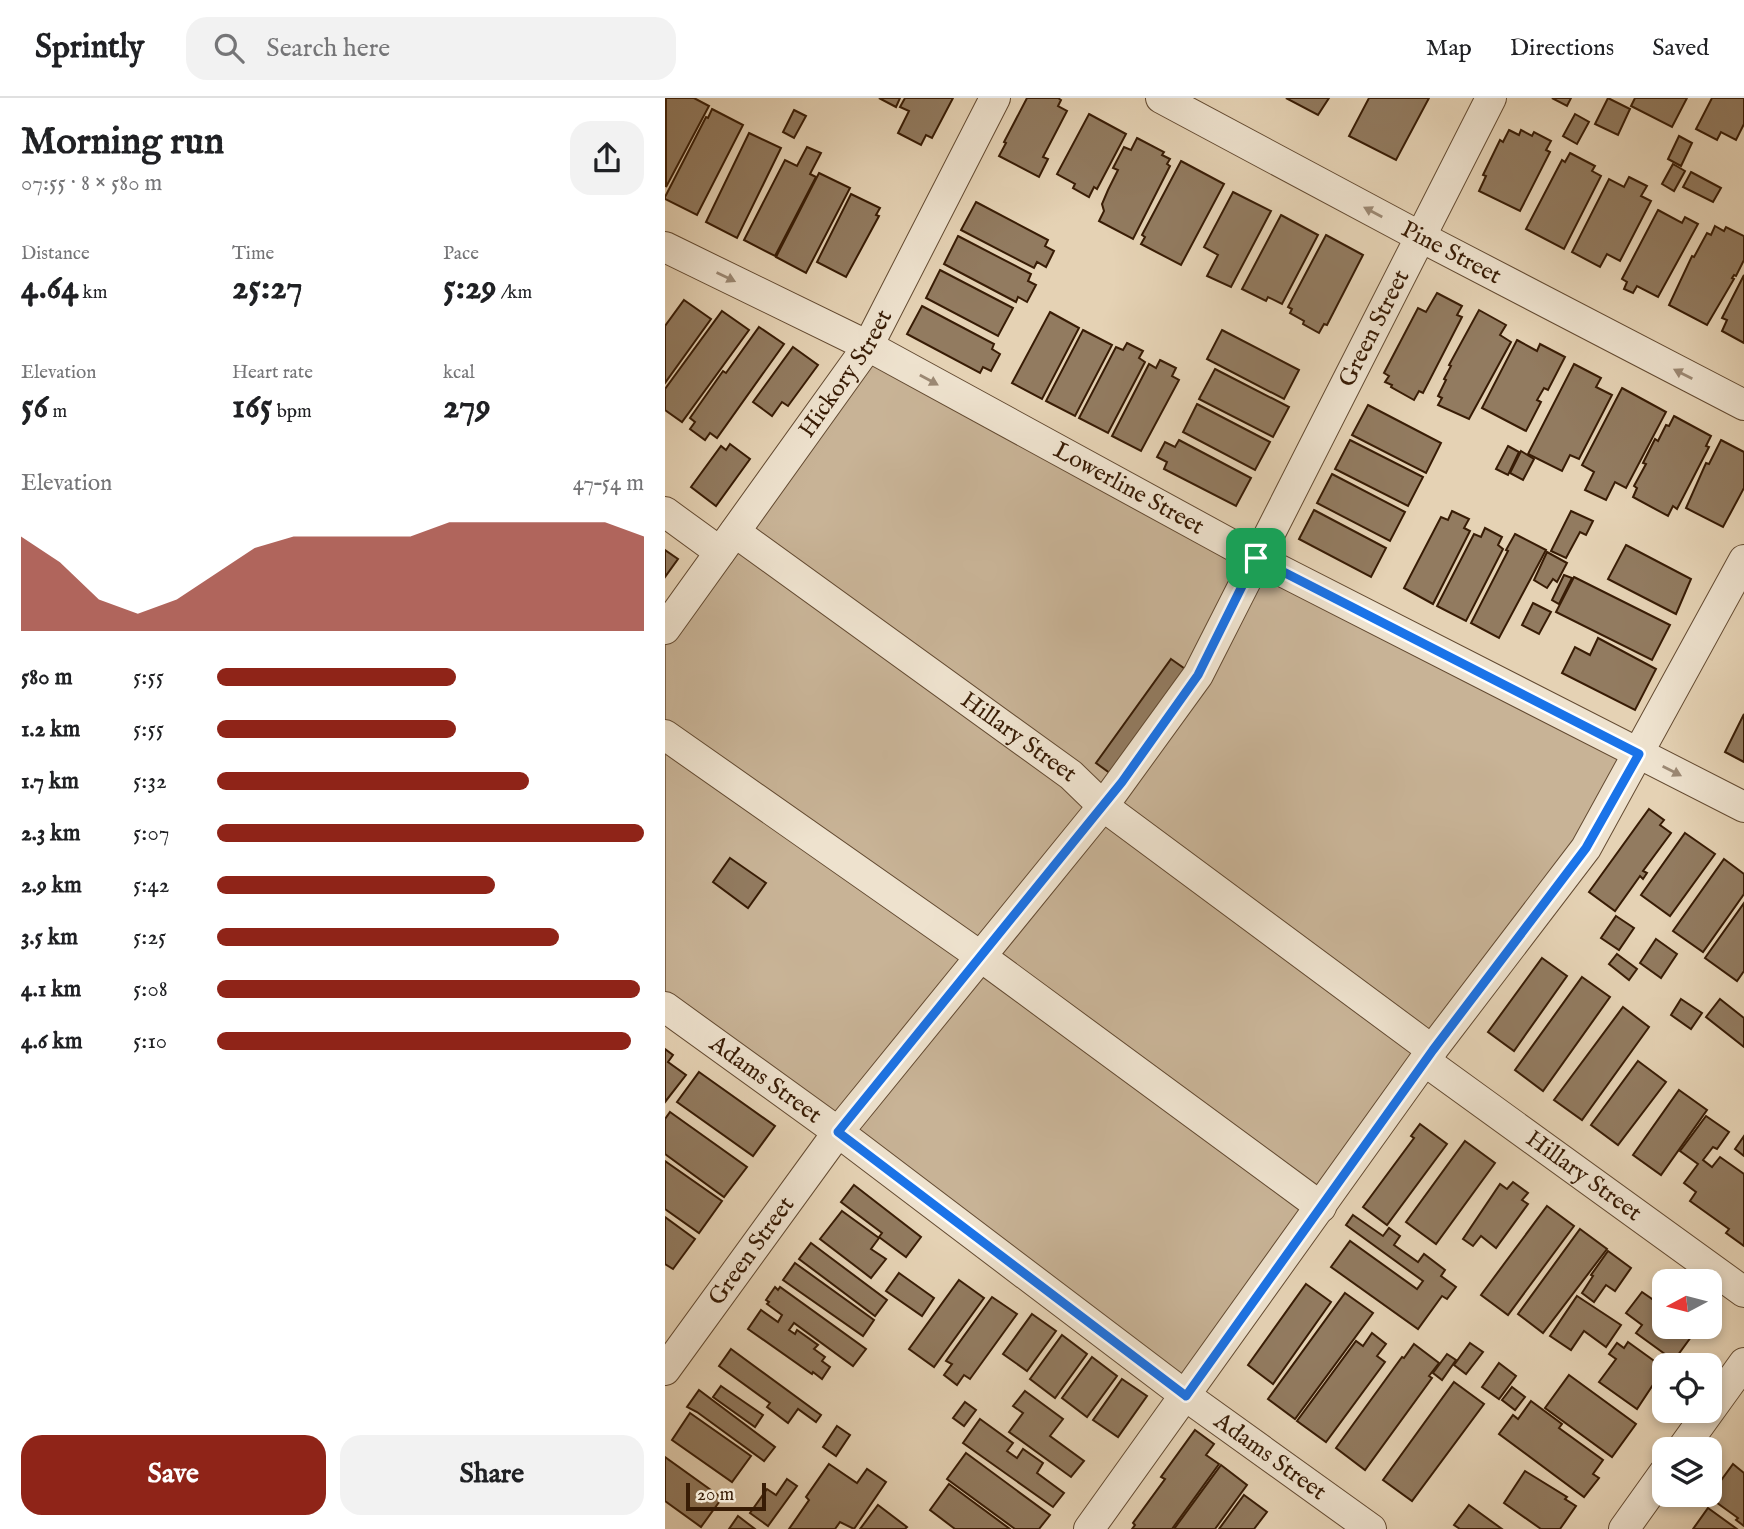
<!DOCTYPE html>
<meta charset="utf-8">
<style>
body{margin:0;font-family:"IM FELL English",serif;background:#f2f2f2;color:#202124;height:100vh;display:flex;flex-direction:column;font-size:26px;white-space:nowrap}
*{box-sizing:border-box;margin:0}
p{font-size:23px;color:#757577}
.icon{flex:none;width:38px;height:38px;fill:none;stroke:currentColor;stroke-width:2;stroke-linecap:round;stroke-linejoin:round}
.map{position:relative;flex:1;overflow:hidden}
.details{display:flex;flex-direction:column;background:#fff;width:665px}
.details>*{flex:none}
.needle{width:46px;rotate:263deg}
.buttons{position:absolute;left:987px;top:1171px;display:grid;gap:14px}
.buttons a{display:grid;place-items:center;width:70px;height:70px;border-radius:14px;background:#fff;box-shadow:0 4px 10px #0003;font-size:35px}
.scale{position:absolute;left:21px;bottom:18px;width:80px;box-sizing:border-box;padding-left:7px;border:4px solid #381c05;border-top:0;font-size:19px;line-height:24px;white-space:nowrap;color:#381c05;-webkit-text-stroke:5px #eee2ce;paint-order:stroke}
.pin{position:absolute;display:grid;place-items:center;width:60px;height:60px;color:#fff;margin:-30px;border-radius:14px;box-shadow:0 4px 10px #0006}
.round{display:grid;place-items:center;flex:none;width:74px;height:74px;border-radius:21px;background:#f2f2f2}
.overview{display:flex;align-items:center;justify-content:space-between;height:119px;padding:0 21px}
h1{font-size:38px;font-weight:700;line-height:52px}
.stats{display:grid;grid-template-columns:repeat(3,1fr);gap:10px;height:119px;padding:7px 21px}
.stats div{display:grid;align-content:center}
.stats b{font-size:35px;font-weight:700}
.stats small{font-size:19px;font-weight:400}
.stats p{font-size:19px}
.chart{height:196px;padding:14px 21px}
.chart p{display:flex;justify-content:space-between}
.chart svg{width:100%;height:126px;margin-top:7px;fill:#8f2418;opacity:.7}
.button{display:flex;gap:14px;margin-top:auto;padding:14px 21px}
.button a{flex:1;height:80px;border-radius:21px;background:#8f2418;color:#fff;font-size:28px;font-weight:700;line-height:80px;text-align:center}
.button a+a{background:#f2f2f2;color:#202124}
ul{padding:0 21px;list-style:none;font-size:23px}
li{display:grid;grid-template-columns:112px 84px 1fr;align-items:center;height:52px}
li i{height:18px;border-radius:9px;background:#8f2418}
header{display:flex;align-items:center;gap:42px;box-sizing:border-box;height:98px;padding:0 35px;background:#fff;border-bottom:2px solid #e0e0e0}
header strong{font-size:33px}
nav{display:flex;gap:38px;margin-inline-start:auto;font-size:24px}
.search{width:490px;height:63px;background:#f2f2f2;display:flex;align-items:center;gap:18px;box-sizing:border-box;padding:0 24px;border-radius:21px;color:#757577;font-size:26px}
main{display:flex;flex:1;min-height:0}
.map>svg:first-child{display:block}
.green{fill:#c8b396;stroke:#80684e;stroke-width:2}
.building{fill:#927b60;stroke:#381c05;stroke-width:2}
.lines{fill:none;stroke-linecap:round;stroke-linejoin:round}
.minor-casing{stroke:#634a31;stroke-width:32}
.minor{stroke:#eee2ce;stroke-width:30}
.oneway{fill:#9c8974}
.route-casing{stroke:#fff;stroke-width:14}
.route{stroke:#1a73e8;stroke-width:9}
.labels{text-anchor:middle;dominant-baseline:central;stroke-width:5;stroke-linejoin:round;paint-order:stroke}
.street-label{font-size:24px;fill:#381c05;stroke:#eee2ce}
</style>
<header>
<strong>Sprintly</strong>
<div class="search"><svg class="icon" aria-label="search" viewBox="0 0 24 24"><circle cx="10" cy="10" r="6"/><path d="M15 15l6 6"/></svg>Search here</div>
<nav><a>Map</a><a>Directions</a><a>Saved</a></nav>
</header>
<main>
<section class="details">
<div class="overview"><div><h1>Morning run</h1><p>07:55 · 8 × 580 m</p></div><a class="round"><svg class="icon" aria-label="share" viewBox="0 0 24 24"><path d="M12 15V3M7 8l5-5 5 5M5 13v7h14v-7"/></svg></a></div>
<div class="stats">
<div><p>Distance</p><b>4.64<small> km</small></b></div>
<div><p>Time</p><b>25:27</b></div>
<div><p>Pace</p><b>5:29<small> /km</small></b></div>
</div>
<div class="stats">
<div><p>Elevation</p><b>56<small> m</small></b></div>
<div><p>Heart rate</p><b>165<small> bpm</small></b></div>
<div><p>kcal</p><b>279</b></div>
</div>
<div class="chart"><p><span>Elevation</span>47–54 m</p>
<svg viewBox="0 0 160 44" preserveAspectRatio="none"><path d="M0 44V11L10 20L20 33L30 38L40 33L50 24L60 15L70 11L80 11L90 11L100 11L110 6L120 6L130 6L140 6L150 6L160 11V44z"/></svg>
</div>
<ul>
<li><b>580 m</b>5:55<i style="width:56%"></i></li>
<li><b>1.2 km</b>5:55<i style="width:56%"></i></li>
<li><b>1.7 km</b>5:32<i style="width:73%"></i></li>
<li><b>2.3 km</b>5:07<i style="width:100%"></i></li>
<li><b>2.9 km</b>5:42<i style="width:65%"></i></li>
<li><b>3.5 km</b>5:25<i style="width:80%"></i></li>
<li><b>4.1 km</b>5:08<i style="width:99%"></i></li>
<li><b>4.6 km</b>5:10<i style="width:97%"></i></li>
</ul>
<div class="button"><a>Save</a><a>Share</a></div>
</section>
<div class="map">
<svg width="1079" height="1431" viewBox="0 0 1079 1431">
<rect width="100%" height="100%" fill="#e5d2b4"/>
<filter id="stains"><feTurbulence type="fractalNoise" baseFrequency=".00286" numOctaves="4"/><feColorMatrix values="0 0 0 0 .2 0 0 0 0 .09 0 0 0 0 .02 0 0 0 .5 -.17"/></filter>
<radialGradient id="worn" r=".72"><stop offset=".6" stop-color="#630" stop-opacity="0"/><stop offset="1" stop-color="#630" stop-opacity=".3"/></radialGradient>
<path class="green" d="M203,248L974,656L521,1298L0,911V531Z"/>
<g class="building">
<path d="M1,0H29L44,8L1,89Z"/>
<path d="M214,0H235L231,9Z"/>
<path d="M240,0H288L267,40L261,37L256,47L233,35L244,13L235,9Z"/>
<path d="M362,0H393L396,2L393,8L402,13L378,59L383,61L374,79L334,58L341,45L339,44Z"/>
<path d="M621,0H664L653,17Z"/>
<path d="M704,0H764L731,62L684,38Z"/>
<path d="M887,0H906L902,8Z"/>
<path d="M943,0L965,11L953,37L930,26Z"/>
<path d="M970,0H1022L1007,29L966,8Z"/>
<path d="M1047,0H1079V26L1071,42L1056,34L1052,42L1031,31Z"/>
<path d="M47,11L78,27L32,117L0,101V99L41,19L43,20Z"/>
<path d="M129,12L141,18L129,40L118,34Z"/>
<path d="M424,16L461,36L432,91L429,89L424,99L408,90L410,86L392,76Z"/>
<path d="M910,16L924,24L912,46L898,38Z"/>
<path d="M844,32L854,37L856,32L867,38L869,34L886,43L881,52L885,54L855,113L814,93L821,78L818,77L835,42L838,44Z"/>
<path d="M84,35L116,50L72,140L41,124Z"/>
<path d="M1014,38L1027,45L1016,68L1003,61Z"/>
<path d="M472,40L499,54L497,57L505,61L502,66L505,68L468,141L434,123L439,113L437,106L443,92L453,72L448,70L459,49L466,52Z"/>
<path d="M142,49L156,55L145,76L151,79L110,158L79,142L120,62L132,68Z"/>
<path d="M905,55L930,68L927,73L936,78L899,151L861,131L897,62L900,64Z"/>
<path d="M516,63L559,86L516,167L476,146L480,139L477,137Z"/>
<path d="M1008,66L1020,73L1009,93L997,86Z"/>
<path d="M1026,74L1056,90L1048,104L1018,89Z"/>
<path d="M154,75L185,90L141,175L111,159Z"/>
<path d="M964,79L982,88L976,98L986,103L955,163L942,156L935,169L907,154L944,81L959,89Z"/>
<path d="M568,94L606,113L566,189L542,178L553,157L539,149Z"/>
<path d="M186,96L215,110L211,117L214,118L181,179L152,164Z"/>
<path d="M311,104L383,142L380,148L389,153L381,169L372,164L369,170L296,132Z"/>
<path d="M993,112L1017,125L1020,119L1033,126L993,199L972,188L968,195L959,191L962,184L957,181Z"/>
<path d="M616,117L653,137L617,206L603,199L601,203L577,191Z"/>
<path d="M1050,128L1059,133L1061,129L1079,138V162L1071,178L1069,177L1067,180L1069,181L1042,227L1004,207L1027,158L1029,159L1042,135L1046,137Z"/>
<path d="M661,137L698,157L662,227L659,226L654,235L638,226L639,223L625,215L627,211L623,209Z"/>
<path d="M293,138L366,176L363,183L371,187L362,204L353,199L351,204L279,166Z"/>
<path d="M275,172L348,210L333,238L261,200Z"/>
<path d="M1079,177V245L1057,233L1062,222L1057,220Z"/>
<path d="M772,195L797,208L792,217L797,219L758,295L754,293L749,302L726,289L727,287L720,284L724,278L719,275L753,210L761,214Z"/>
<path d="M19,202L46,221L0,285V228Z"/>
<path d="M257,208L329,246L327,251L335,256L326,273L318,269L315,275L242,236Z"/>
<path d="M814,212L841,227L835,237L846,244L804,321L773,307L777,300L773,298L781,282L779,281L786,268L784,267Z"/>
<path d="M57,213L84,232L17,324L0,312V291Z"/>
<path d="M385,214L414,230L377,301L347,285Z"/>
<path d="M94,229L119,246L52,340L45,335L40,342L25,331L30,324L25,320L58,273L61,275Z"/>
<path d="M418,232L447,247L410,318L381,303Z"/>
<path d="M557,232L634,272L619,301L542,261Z"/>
<path d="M852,242L872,253L875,246L900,259L883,292L879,290L872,302L876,304L861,333L817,310Z"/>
<path d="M462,245L478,253L474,260L480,264L443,335L414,320L451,249L458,252Z"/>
<path d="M128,249L153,267L123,308L117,304L107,318L88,304Z"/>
<path d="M495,262L511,270L507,278L514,282L476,353L447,338L484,266L491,270Z"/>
<path d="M909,266L936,280L931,289L947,297L914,361L905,357L897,373L863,356Z"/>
<path d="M550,271L624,309L608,339L534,301Z"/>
<path d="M957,290L1001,314L961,390L950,384L941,402L920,392L929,374L917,367Z"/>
<path d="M532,306L605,344L590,372L518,334Z"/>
<path d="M703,307L776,345L761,375L687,337Z"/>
<path d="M1009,318L1046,338L1041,348L1044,349L1012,411L1008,408L1003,418L968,399L972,390L969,388L981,366L978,365L990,341L993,343L1001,327L1004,328Z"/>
<path d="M514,342L586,380L571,408L499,371L502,364L492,359L500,344L510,349Z"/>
<path d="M685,342L758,379L743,408L670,371Z"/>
<path d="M1056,342L1079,354V390L1058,429L1021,410L1041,365L1044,366Z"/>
<path d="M65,346L85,361L51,408L26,389L56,348L61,352Z"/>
<path d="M843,348L854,354L843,377L831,371Z"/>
<path d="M856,353L869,361L858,382L845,375Z"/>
<path d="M667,376L740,414L725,443L652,405Z"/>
<path d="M649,412L721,450L706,479L634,441Z"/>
<path d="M787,413L804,421L799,430L805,433L768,506L739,490L776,419L783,422Z"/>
<path d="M906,413L928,423L921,437L915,434L901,460L886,453Z"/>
<path d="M820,430L837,439L833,447L838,451L801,523L772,508L809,436L816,439Z"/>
<path d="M850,436L881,452L834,540L806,525L843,453L841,452Z"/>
<path d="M961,447L1026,481L1011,516L943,481Z"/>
<path d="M0,452L13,461L0,479Z"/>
<path d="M882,454L902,465L892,484L888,481L882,490L869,482Z"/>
<path d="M899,477L907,480L894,506L887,502Z"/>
<path d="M909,479L1005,527L987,562L891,514Z"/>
<path d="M868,505L886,514L874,536L857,527Z"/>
<path d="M933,540L991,571L970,612L897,575L910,549L925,557Z"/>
<path d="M506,561L523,573L449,678L431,665Z"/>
<path d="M1079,616V664L1060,654Z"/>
<path d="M984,711L999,722L995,727L1006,735L978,773L982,775L978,781L975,778L950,813L924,794Z"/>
<path d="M1020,735L1050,756L1005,818L976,797Z"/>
<path d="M65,760L101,785L83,810L48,784Z"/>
<path d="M1059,761L1079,776V796L1038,854L1008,833Z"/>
<path d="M1079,805V873L1072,883L1040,860Z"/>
<path d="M951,818L969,830L954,852L936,840Z"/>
<path d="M991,841L1012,856L996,880L975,865Z"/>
<path d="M952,856L972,871L964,882L944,866Z"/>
<path d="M877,860L902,878L849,953L823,934Z"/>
<path d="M917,879L945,899L878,993L850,972Z"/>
<path d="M1016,901L1037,915L1026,931L1006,917Z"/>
<path d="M1055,901L1079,920V949L1041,919Z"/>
<path d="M958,909L984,929L917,1022L889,1002Z"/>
<path d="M0,951L8,957L3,964L21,977L0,1004Z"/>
<path d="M973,963L1001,984L953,1047L926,1027Z"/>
<path d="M34,974L110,1028L88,1058L12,1004Z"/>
<path d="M1014,992L1042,1012L996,1077L968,1057Z"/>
<path d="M5,1014L82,1069L59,1099L0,1056V1021Z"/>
<path d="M1041,1018L1064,1034L1052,1051L1048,1049L1038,1062L1047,1069L1055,1059L1079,1076V1148L1061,1135L1064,1131L1025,1103L1031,1094L1019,1085L1033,1066L1015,1053Z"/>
<path d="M755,1026L782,1046L722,1127L698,1109L749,1040L746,1038Z"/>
<path d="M1079,1038V1058L1070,1051Z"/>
<path d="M800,1043L830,1065L771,1146L741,1124Z"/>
<path d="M0,1063L57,1103L34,1135L0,1111Z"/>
<path d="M848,1084L863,1095L857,1102L863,1106L831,1150L816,1138L808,1148L798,1141L835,1086L842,1091Z"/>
<path d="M189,1087L256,1139L241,1159L214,1139L217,1135L176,1104Z"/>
<path d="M882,1108L909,1128L843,1217L816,1197Z"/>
<path d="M177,1113L214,1140L206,1151L221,1161L206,1180L155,1141Z"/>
<path d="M688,1117L718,1138L724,1130L735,1138L729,1147L753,1164L759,1156L780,1172L776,1178L791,1189L782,1201L777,1198L753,1231L666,1169L685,1143L752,1191L758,1183L681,1127Z"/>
<path d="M0,1119L30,1141L8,1171L0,1166Z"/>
<path d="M915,1131L942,1151L878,1235L853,1216Z"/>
<path d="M146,1145L222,1202L210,1218L134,1161Z"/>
<path d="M943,1153L966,1170L950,1193L941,1187L929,1204L917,1195L928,1178L926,1177Z"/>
<path d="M130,1165L209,1222L198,1238L118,1182Z"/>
<path d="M234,1175L269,1200L257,1218L221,1193Z"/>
<path d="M294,1182L319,1200L269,1269L244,1251Z"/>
<path d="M641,1186L666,1204L608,1286L583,1267Z"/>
<path d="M110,1189L113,1192L115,1189L201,1251L188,1268L129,1225L124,1232L130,1236L132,1232L153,1247L149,1251L160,1259L157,1263L165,1269L157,1281L148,1274L147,1276L83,1231L96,1212L113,1224L117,1217L102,1206L104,1204L101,1202Z"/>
<path d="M977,1194L993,1205L999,1196V1228H1034L1010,1261L1006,1257L1004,1259L971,1235L977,1227L961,1215Z"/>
<path d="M680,1195L708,1215L630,1321L603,1301Z"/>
<path d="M912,1198L956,1227L941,1249L919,1233L906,1252L885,1238Z"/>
<path d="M327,1199L352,1216L305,1281L299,1277L292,1287L279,1277L287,1266L281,1263Z"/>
<path d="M367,1216L391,1233L362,1273L338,1256Z"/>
<path d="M707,1235L721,1246L712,1258L720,1264L661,1344L632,1323L691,1243L698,1248Z"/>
<path d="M397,1237L422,1256L390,1300L365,1281Z"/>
<path d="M963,1244L999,1270L972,1311L934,1284L951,1261L944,1256L952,1245L959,1250Z"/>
<path d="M805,1245L818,1254L801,1276L789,1267Z"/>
<path d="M749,1246L774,1265L764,1278L767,1280L700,1372L671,1350L737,1259L739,1260Z"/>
<path d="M66,1251L156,1317L151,1324L133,1311L123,1325L102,1309L105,1305L54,1268Z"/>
<path d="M782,1256L791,1262L777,1282L768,1275Z"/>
<path d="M427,1259L452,1278L422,1319L397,1300Z"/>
<path d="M834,1265L851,1278L834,1301L817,1289Z"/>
<path d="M904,1277L971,1326L947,1359L880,1310Z"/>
<path d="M457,1281L482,1298L453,1339L428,1322Z"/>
<path d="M789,1284L819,1306L747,1403L718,1382Z"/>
<path d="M56,1288L98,1317L90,1329L48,1299Z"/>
<path d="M847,1289L860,1299L850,1312L837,1302Z"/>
<path d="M34,1292L110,1349L99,1363L32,1314L22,1309Z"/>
<path d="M360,1293L398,1321L385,1338L419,1363L406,1379L344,1334L358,1315L348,1308Z"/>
<path d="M866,1303L897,1326L894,1330L938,1362L928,1376L934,1380L919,1399L834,1336L848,1317L853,1321Z"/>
<path d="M300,1304L311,1312L299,1328L288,1320Z"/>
<path d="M25,1315L86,1358L67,1384L7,1342Z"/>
<path d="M315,1321L348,1345L342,1353L352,1360L358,1351L378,1365L372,1375L399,1395L388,1409L298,1345Z"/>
<path d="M172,1328L185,1337L171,1358L158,1349Z"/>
<path d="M530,1332L549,1346L541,1357L554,1366L507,1431H467L470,1427L468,1425L500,1381L496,1379Z"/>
<path d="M301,1355L385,1417L374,1431H350L282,1381Z"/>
<path d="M0,1359L57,1400L36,1429L0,1403Z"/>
<path d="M164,1366L192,1385L202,1371L221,1384L189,1431L175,1424L170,1431H124L144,1402L141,1399Z"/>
<path d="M1068,1366L1079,1375V1428L1071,1422L1073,1420L1044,1399Z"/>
<path d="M556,1367L582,1387L550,1431H509Z"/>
<path d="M860,1373L902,1399L900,1401L911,1408L895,1431H876L839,1405Z"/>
<path d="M122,1381L132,1388L103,1428L85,1415L102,1391L111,1397Z"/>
<path d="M284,1386L345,1431H290L265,1412Z"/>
<path d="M579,1397L602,1414L589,1431H554Z"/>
<path d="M213,1407L242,1429L240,1431H195Z"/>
<path d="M804,1407L837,1431H795L789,1427Z"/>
<path d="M1043,1410L1072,1431H1028Z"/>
<path d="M73,1418L90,1431H64Z"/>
</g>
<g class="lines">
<g class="minor-casing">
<g id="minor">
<path id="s1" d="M496,0L754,138L1079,307"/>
<path id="s2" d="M0,149L203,248L591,460L1079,709"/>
<path d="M0,414L55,454"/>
<path id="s3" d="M70,434L406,677L438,708L767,952"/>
<path id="s4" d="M0,531L203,248L330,0"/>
<path d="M0,637L315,858L656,1109"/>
<path id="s5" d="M0,909L173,1034L521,1298L706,1431"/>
<path id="s6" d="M760,963L1079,1194"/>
<path id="s7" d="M0,1272L173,1034L438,708L533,577L826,0"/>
<path d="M1017,1351L1079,1265"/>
<path d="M424,1431L767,952L921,750L1079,462"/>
<path d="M959,1431L999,1375"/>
</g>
</g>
<use href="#minor" class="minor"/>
</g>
<defs><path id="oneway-solid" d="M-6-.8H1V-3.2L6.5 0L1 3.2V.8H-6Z" transform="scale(1.75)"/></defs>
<g class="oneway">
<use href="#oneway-solid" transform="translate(708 114) rotate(-152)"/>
<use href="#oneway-solid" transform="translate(61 179) rotate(26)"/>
<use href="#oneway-solid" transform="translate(1018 276) rotate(-153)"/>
<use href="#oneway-solid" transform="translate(264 282) rotate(29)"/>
<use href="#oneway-solid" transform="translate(1007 673) rotate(27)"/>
</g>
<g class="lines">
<g class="route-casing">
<path id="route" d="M591,460L974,656L921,750L768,952L521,1298L173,1034L457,684L533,577Z"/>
</g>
<use href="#route" class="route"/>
</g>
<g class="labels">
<g class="street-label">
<text stroke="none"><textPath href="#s1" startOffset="329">Pine Street</textPath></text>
<text stroke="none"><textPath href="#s7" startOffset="1265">Green Street</textPath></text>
<text stroke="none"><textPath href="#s4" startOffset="313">Hickory Street</textPath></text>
<text stroke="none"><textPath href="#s2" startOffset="523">Lowerline Street</textPath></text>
<text stroke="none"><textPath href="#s3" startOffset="350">Hillary Street</textPath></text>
<text stroke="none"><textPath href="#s5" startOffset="124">Adams Street</textPath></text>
<text stroke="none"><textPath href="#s6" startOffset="196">Hillary Street</textPath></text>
<text stroke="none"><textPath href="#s7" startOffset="147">Green Street</textPath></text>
<text stroke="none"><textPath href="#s5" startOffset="754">Adams Street</textPath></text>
</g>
</g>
<rect width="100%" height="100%" filter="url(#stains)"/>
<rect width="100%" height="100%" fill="url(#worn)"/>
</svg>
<div class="buttons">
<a><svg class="needle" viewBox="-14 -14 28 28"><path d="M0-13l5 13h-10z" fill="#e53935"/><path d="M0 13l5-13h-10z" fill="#757577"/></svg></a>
<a><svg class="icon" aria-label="locate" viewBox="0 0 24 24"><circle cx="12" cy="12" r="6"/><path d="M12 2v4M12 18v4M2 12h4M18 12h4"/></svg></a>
<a><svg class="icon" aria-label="layers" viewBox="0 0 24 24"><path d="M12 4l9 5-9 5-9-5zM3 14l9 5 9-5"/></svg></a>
</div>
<div class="scale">20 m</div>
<div class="pin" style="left:591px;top:460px;background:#1e9e55"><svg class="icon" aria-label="arrive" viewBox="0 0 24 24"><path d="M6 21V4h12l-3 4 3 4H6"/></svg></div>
</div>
</main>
